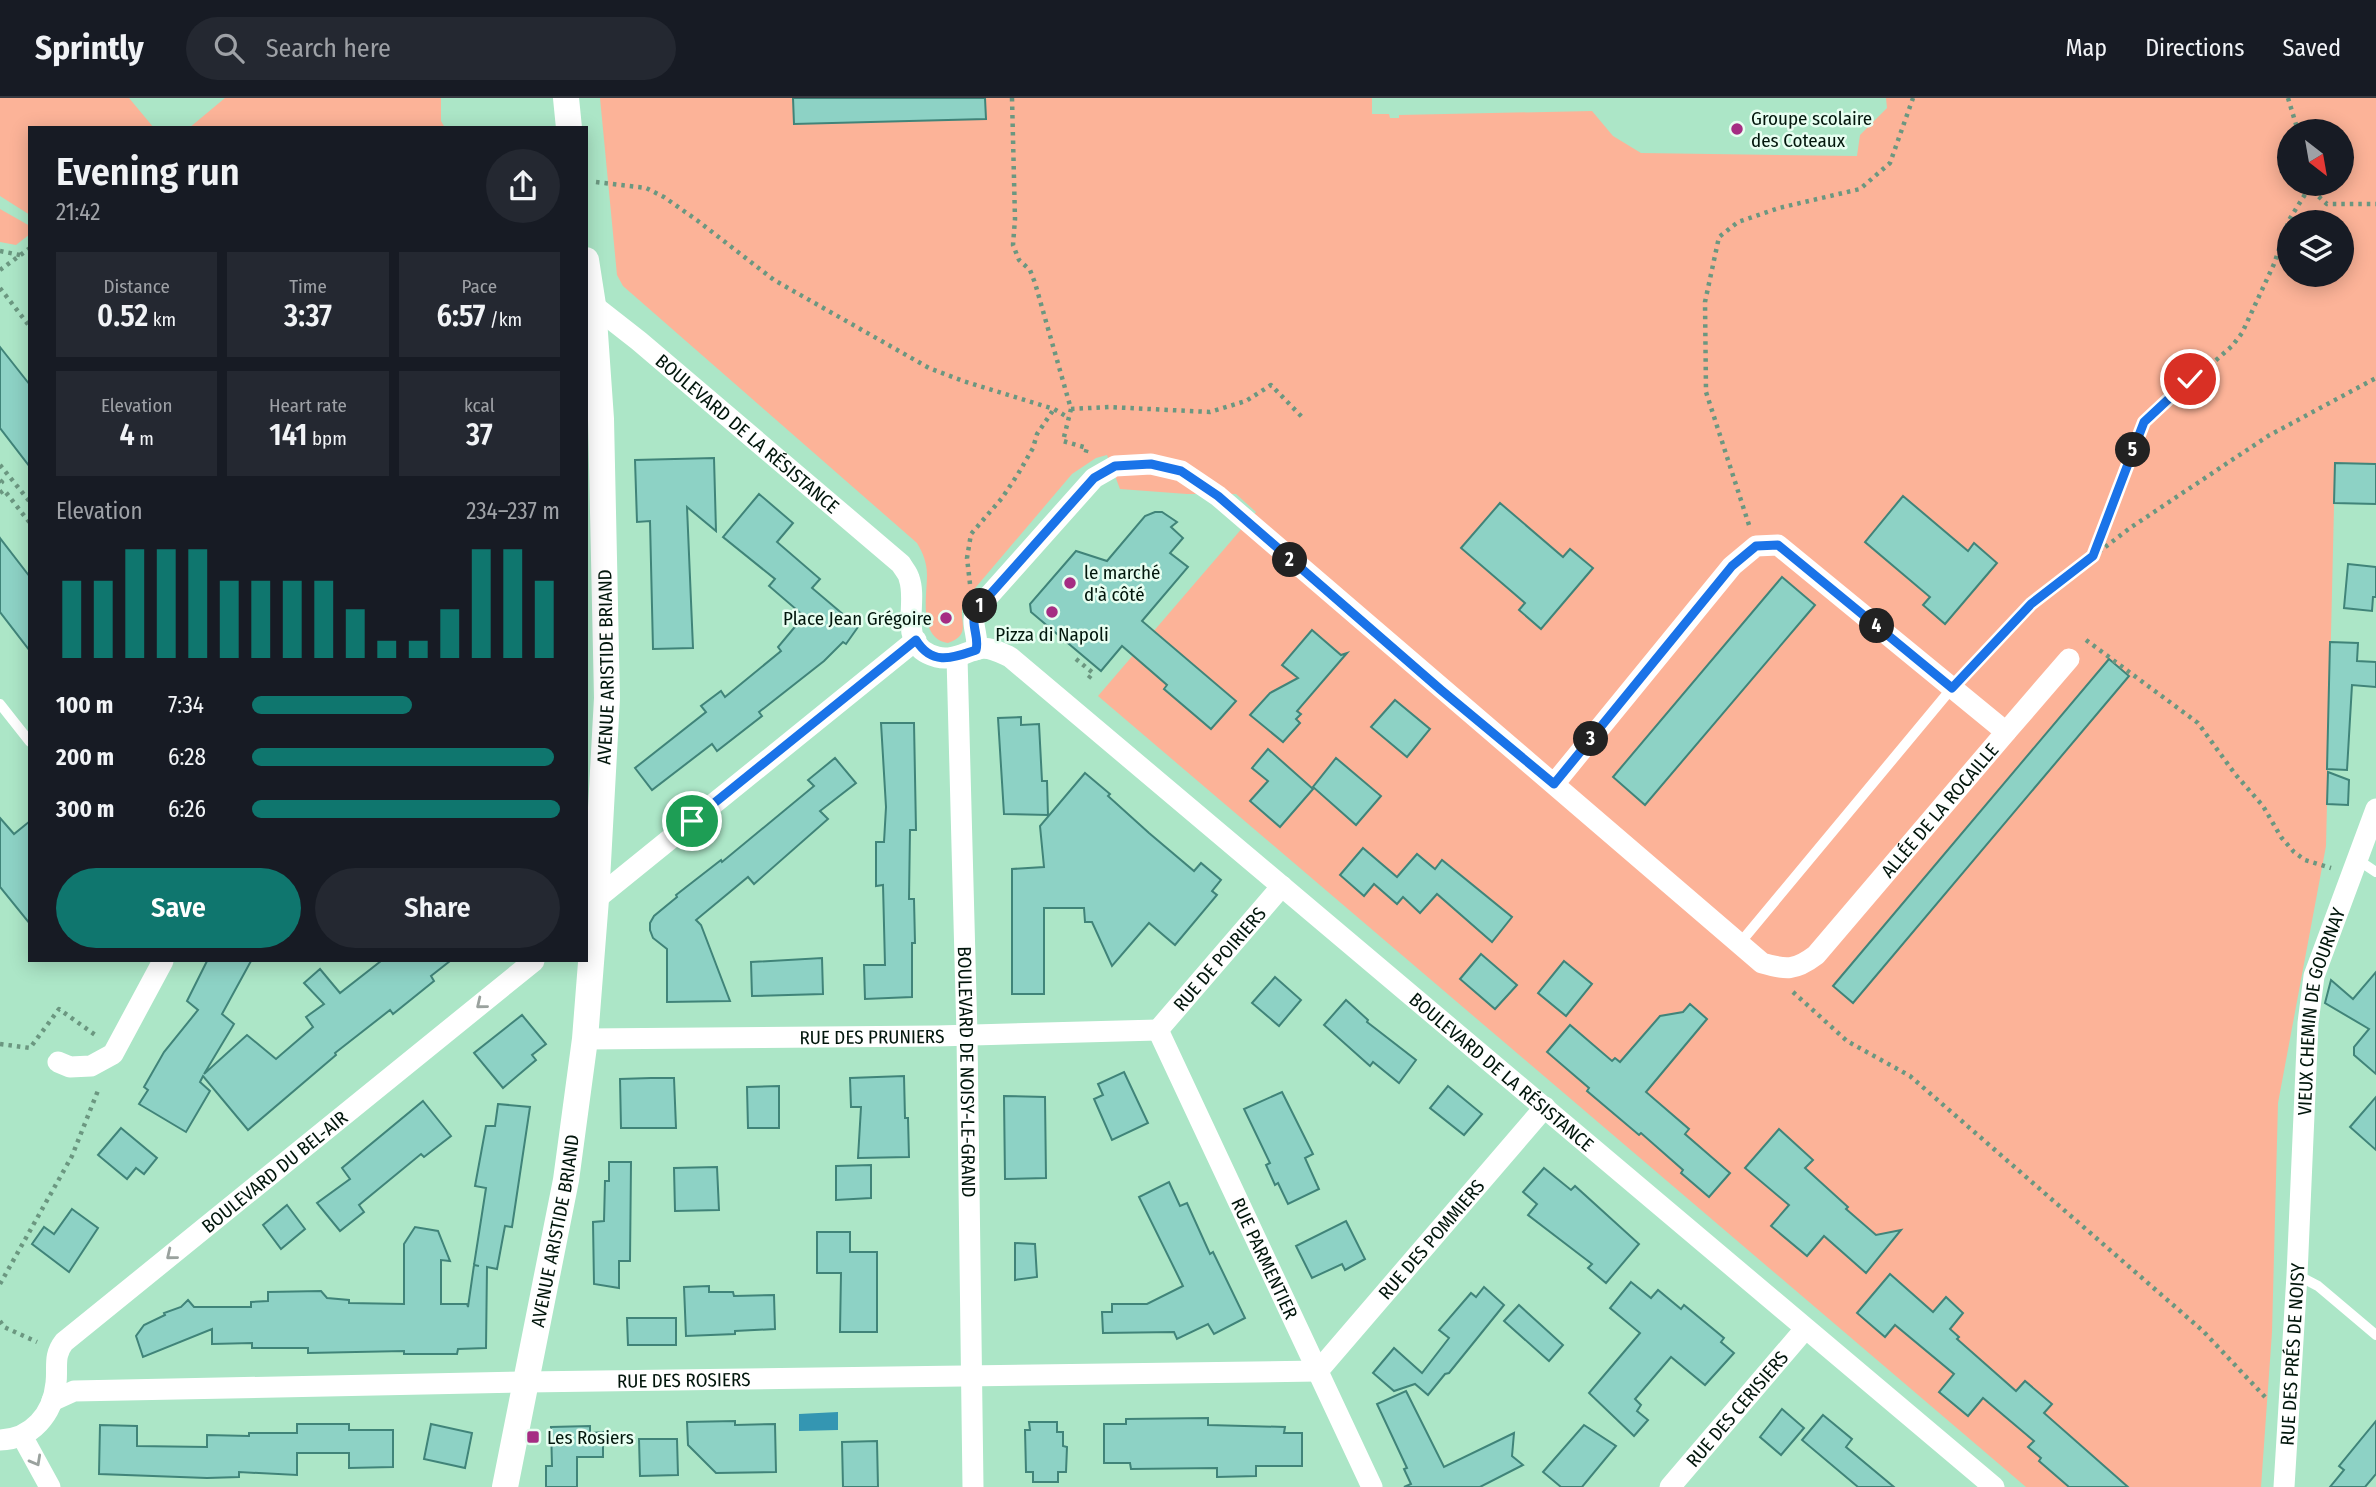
<!DOCTYPE html>
<meta charset="utf-8">
<style>
body{margin:0;font-family:"Fira Sans Condensed",sans-serif;background:#242831;color:#f1f3f6;height:100vh;display:flex;flex-direction:column;font-size:26px;white-space:nowrap}
*{box-sizing:border-box;margin:0}
p{font-size:23px;color:#9ea1a6}
.icon{flex:none;width:38px;height:38px;fill:none;stroke:currentColor;stroke-width:2;stroke-linecap:round;stroke-linejoin:round}
.map{position:relative;flex:1;overflow:hidden}
.drawer{position:absolute;left:28px;top:28px;width:560px;height:836px;display:flex;flex-direction:column;background:#171b24;border-radius:0px;box-shadow:0 4px 18px #0003}
.drawer>*{flex:none}
.needle{width:46px;rotate:149deg}
.buttons{position:absolute;left:2277px;top:21px;display:grid;gap:14px}
.buttons a{display:grid;place-items:center;width:77px;height:77px;border-radius:50%;background:#171b24;box-shadow:0 4px 18px #0003;font-size:35px}
.pin{position:absolute;display:grid;place-items:center;width:60px;height:60px;color:#fff;margin:-30px;border:4px solid #fff;border-radius:50%;box-shadow:0 2px 7px #0007}
.km{position:absolute;width:35px;height:35px;margin:-18px;border-radius:50%;background:#222;color:#fff;font-size:19px;line-height:35px;text-align:center}
.round{display:grid;place-items:center;flex:none;width:74px;height:74px;border-radius:37px;background:#242831}
.overview{display:flex;align-items:center;justify-content:space-between;height:119px;padding:0 28px}
h1{font-size:38px;font-weight:600;line-height:52px}
.stats{display:grid;grid-template-columns:repeat(3,1fr);gap:10px;height:119px;padding:7px 28px}
.stats div{display:grid;align-content:center;border-radius:0px;background:#242831;text-align:center}
.stats b{font-size:30px;font-weight:600}
.stats small{font-size:19px;font-weight:400}
.stats p{font-size:19px}
.chart{height:196px;padding:14px 28px}
.chart p{display:flex;justify-content:space-between}
.chart svg{width:100%;height:126px;margin-top:7px;stroke:#0f766e;stroke-width:6}
.action{display:flex;gap:14px;margin-top:auto;padding:14px 28px}
.action a{flex:1;height:80px;border-radius:42px;background:#0f766e;color:#fff;font-size:28px;font-weight:600;line-height:80px;text-align:center}
.action a+a{background:#242831;color:#f1f3f6}
ul{padding:0 28px;list-style:none;font-size:23px}
li{display:grid;grid-template-columns:112px 84px 1fr;align-items:center;height:52px}
li i{height:18px;border-radius:9px;background:#0f766e}
header{display:flex;align-items:center;gap:42px;box-sizing:border-box;height:98px;padding:0 35px;background:#171b24;border-bottom:2px solid #363941}
header strong{font-size:33px}
nav{display:flex;gap:38px;margin-inline-start:auto;font-size:24px}
.search{width:490px;height:63px;background:#242831;display:flex;align-items:center;gap:18px;box-sizing:border-box;padding:0 24px;border-radius:38px;color:#9ea1a6;font-size:26px}
.map>svg:first-child{display:block}
.green{fill:#fcb398;fill-rule:evenodd}
.water{fill:#3496b2}
.building{fill:#8dd2c5;stroke:#408479;stroke-width:2}
.lines{fill:none;stroke-linecap:round;stroke-linejoin:round}
.path{stroke:#6b9780;stroke-width:4.5;stroke-dasharray:3.5 5;stroke-linecap:butt}
.service{stroke:#fff;stroke-width:10}
.minor{stroke:#fff;stroke-width:21}
.tertiary{stroke:#fff;stroke-width:26}
.oneway{stroke:#9aa29e}
.route-casing{stroke:#fff;stroke-width:14}
.route{stroke:#1a73e8;stroke-width:9}
.poi-dot{fill:#a52d83;stroke:#e7fef1;stroke-width:2.5}
.labels{text-anchor:middle;dominant-baseline:central;stroke-width:5;stroke-linejoin:round;paint-order:stroke}
.poi-label{font-size:19px;fill:#02160c;stroke:#e7fef1;text-anchor:start}
.street-label{font-size:19px;fill:#02160c;stroke:#e7fef1}
</style>
<header>
<strong>Sprintly</strong>
<div class="search"><svg class="icon" aria-label="search" viewBox="0 0 24 24"><circle cx="10" cy="10" r="6"/><path d="M15 15l6 6"/></svg>Search here</div>
<nav><a>Map</a><a>Directions</a><a>Saved</a></nav>
</header>
<div class="map">
<svg width="2376" height="1389" viewBox="0 0 2376 1389">
<rect width="100%" height="100%" fill="#ace6c7"/>
<g class="green">
<path d="M0,0H129L154,30H30V117L0,98Z"/>
<path d="M225,0H441V23L445,30H189Z"/>
<path d="M600,0H1372V16H1389L1390,20H1399V17L1592,13L1613,38L1641,55L1857,58L1860,37L1887,10L1886,0H2376V366H2335L2326,748L2278,1005L2272,1234L2261,1389H2026L1098,598L1256,414L1236,396H1187L1120,391L1107,357L1096,360L1072,376L965,502C955,521 975,535 948,545C918,540 927,498 927,477C927,465 923,455 917,445L623,188L617,177ZM2289,33H2342V86H2289ZM2289,124H2342V177H2289Z"/>
<path d="M0,111L30,128V136L16,147L0,144Z"/>
</g>
<path class="water" d="M838,1314V1332L799,1333V1316Z"/>
<g class="building">
<path d="M793,0H985L986,21L794,26Z"/>
<path d="M0,249L30,287V369L0,330Z"/>
<path d="M714,360L716,433L687,409L693,550L653,551L650,423L637,424L635,362Z"/>
<path d="M2335,365L2376,366V406L2334,405Z"/>
<path d="M759,396L793,425L777,444L820,481L812,490L858,529L846,546L843,544L824,563L759,614L762,618L717,653L712,646L652,692L635,670L706,614L701,608L721,593L725,599L781,553L778,549L804,518L769,488L775,481L723,439Z"/>
<path d="M1903,398L1968,453L1974,445L1997,465L1945,526L1923,507L1930,499L1865,444Z"/>
<path d="M1500,405L1563,459L1570,451L1593,470L1541,531L1519,512L1525,505L1461,450Z"/>
<path d="M1155,414H1162L1177,424L1171,429L1183,440L1170,455L1188,469L1142,523L1236,603L1211,631L1164,591L1167,587L1122,548L1101,573L1031,514L1030,506L1076,453L1107,463L1145,418Z"/>
<path d="M0,440L30,479V553L0,514Z"/>
<path d="M2348,466L2376,469V499H2373L2372,513L2344,510Z"/>
<path d="M1782,479L1815,507L1645,707L1613,679Z"/>
<path d="M1312,532L1341,557L1347,555L1297,613L1301,616L1296,621L1300,625L1283,644L1250,617L1270,595L1298,580L1282,567Z"/>
<path d="M2330,544L2358,545L2357,563L2376,564V589L2352,587L2347,672L2327,671Z"/>
<path d="M2109,561L2129,578L1853,905L1833,888Z"/>
<path d="M1395,602L1430,631L1407,659L1371,629Z"/>
<path d="M1021,619V627L1039,626L1042,683H1047L1048,717L1004,716L998,620Z"/>
<path d="M881,625H914L916,732H910L909,801H914L915,845H912V899L865,901L864,867H885L883,787L876,788V744H884L886,709Z"/>
<path d="M1268,651L1313,691L1280,729L1250,703L1268,683L1252,670Z"/>
<path d="M835,660L856,685L820,713L828,721L754,786L748,779L696,822L701,827L730,903L667,904V851L653,840L650,832V825L654,818L677,799L676,797L721,762L722,764L814,688L808,682Z"/>
<path d="M1336,660L1381,698L1356,727L1313,689Z"/>
<path d="M2328,674L2349,682L2348,707L2327,706Z"/>
<path d="M1085,675L1110,696L1108,698L1149,735L1194,773L1201,765L1221,782L1212,793L1217,797L1175,847L1149,825L1112,868L1092,824H1085L1084,810H1044V896H1012V771L1044,769L1040,728Z"/>
<path d="M0,720L14,736L30,723V826L0,789Z"/>
<path d="M1363,750L1397,779L1417,756L1435,771L1442,762L1512,819L1492,844L1437,796L1420,815L1403,799L1397,806L1374,786L1364,798L1340,777Z"/>
<path d="M1481,856L1517,887L1495,911L1460,881Z"/>
<path d="M822,860L823,896L752,898L751,864Z"/>
<path d="M207,863H251L222,916L234,926L204,976L247,937L276,961L313,929L306,919L324,906L304,885L320,871L340,895L381,863H450L431,878L434,883L393,916L390,912L335,955L336,957L248,1032L203,978L200,984L210,993L186,1034L139,1006L148,992L144,989L164,954L198,912L187,903Z"/>
<path d="M1564,863L1592,886L1566,918L1538,895Z"/>
<path d="M2376,874V976L2354,957V949L2369,931L2325,905L2331,882L2353,901Z"/>
<path d="M1275,879L1301,902L1279,928L1252,905Z"/>
<path d="M1346,902L1368,922L1367,924L1416,962L1399,985L1373,964L1370,968L1324,927Z"/>
<path d="M1690,906L1707,921L1646,994L1689,1031L1685,1036L1730,1075L1709,1099L1681,1075L1683,1072L1641,1035L1639,1037L1587,993L1589,990L1547,954L1570,927L1612,963L1615,960L1620,964L1660,918L1683,914Z"/>
<path d="M522,917L546,946L532,957L536,962L503,990L474,955Z"/>
<path d="M1124,974L1148,1025L1112,1042L1094,1001L1103,997L1098,986Z"/>
<path d="M904,978L905,1020H908L909,1059L858,1060L861,1009H851L850,980Z"/>
<path d="M651,980H674L676,1030H621L620,981Z"/>
<path d="M779,988V1030H748L747,989Z"/>
<path d="M1448,988L1482,1016L1464,1037L1430,1010Z"/>
<path d="M1282,994L1313,1056L1305,1060L1319,1091L1288,1106L1278,1085L1275,1087L1266,1067L1270,1065L1244,1011Z"/>
<path d="M1004,998L1045,999L1046,1080L1005,1081Z"/>
<path d="M2376,999V1052L2350,1029Z"/>
<path d="M423,1003L451,1038L424,1059L421,1056L359,1107L364,1114L340,1133L317,1105L350,1081L342,1070Z"/>
<path d="M498,1006L530,1009L512,1129L505,1128L497,1171L487,1169L486,1250L458,1251L457,1256H404V1253L308,1255V1250H252V1245L212,1246V1231L143,1259L136,1238L144,1227L165,1217L164,1215L181,1209L188,1202L194,1209H251V1204L268,1203V1194L321,1193L327,1200L349,1202V1205L404,1206V1146L415,1129L438,1133L450,1163L441,1162V1206H467L468,1209L474,1167L479,1168L474,1167L486,1090L475,1088L486,1028H495Z"/>
<path d="M121,1030L157,1060L144,1076L136,1070L127,1081L98,1057Z"/>
<path d="M1779,1031L1813,1062L1805,1070L1848,1109L1846,1111L1876,1137L1901,1132L1866,1175L1824,1138L1807,1158L1771,1128L1789,1107L1745,1070Z"/>
<path d="M609,1064H631L630,1163H619V1190L594,1186L593,1124L604,1123L605,1083H609Z"/>
<path d="M871,1067V1100L836,1102V1068Z"/>
<path d="M717,1069L719,1112L675,1113L674,1070Z"/>
<path d="M1544,1070L1571,1092L1575,1088L1639,1146L1606,1185L1588,1170L1592,1166L1528,1117L1537,1106L1523,1094Z"/>
<path d="M1169,1084L1180,1108L1187,1105L1210,1156L1213,1154L1245,1220L1214,1236L1208,1226L1177,1241L1174,1234L1103,1235L1102,1214H1112V1206H1147L1183,1188L1139,1099Z"/>
<path d="M287,1107L305,1131L281,1151L263,1127Z"/>
<path d="M72,1111L98,1130L69,1174L32,1146L44,1129L54,1136Z"/>
<path d="M1346,1123L1365,1161L1345,1172L1342,1166L1312,1180L1296,1148Z"/>
<path d="M817,1134H850V1154H877V1234H840L841,1175H817Z"/>
<path d="M1015,1145L1035,1146L1037,1179L1015,1182Z"/>
<path d="M1890,1176L1933,1214L1946,1199L1963,1215L1950,1231L1959,1239L1957,1241L2016,1293L2025,1283L2052,1306L2044,1315L2128,1389H2069L2039,1363L2041,1360L2028,1349L2034,1343L1983,1300L1968,1318L1939,1294L1954,1276L1895,1227L1885,1239L1857,1215Z"/>
<path d="M1631,1184L1651,1200L1658,1192L1681,1211L1684,1207L1724,1240L1721,1244L1734,1255L1705,1287L1671,1259L1635,1301L1641,1307L1637,1313L1648,1322L1634,1338L1589,1295L1640,1235L1610,1210Z"/>
<path d="M709,1188V1194H733L734,1198L774,1197L775,1231L735,1233V1236L686,1238L684,1189Z"/>
<path d="M1484,1189L1504,1207L1449,1275L1445,1276L1428,1297L1415,1286L1394,1293L1373,1275L1394,1250L1422,1275L1449,1240L1439,1232L1471,1195L1476,1199Z"/>
<path d="M1519,1207L1563,1247L1549,1263L1504,1223Z"/>
<path d="M627,1220H676V1247H628Z"/>
<path d="M1406,1293L1444,1369L1514,1335L1512,1358L1523,1367L1480,1389H1404L1411,1386L1404,1371L1407,1370L1377,1306Z"/>
<path d="M1782,1311L1804,1330L1781,1357L1760,1339Z"/>
<path d="M1823,1317L1852,1341L1846,1349L1894,1389H1858L1802,1342Z"/>
<path d="M1208,1320V1327L1285,1329L1284,1335H1302V1368H1256V1378L1217,1379V1370L1131,1371L1130,1365H1104V1326H1126V1321Z"/>
<path d="M735,1323V1327L775,1326L776,1374L716,1375L688,1347L687,1324Z"/>
<path d="M2376,1323V1376L2365,1389H2330L2344,1372L2339,1368Z"/>
<path d="M1029,1324H1057V1334H1063V1348L1067,1349L1066,1374H1058V1384H1033V1374H1026L1025,1332H1030Z"/>
<path d="M297,1326H349V1332H393V1369L349,1370V1355H297V1377L239,1374V1379L207,1380L99,1376L100,1327L137,1328V1348L207,1349V1337L249,1338V1335H297Z"/>
<path d="M431,1326L472,1335L465,1370L424,1361Z"/>
<path d="M1584,1327L1616,1348L1582,1389H1561L1543,1374Z"/>
<path d="M590,1328V1335L603,1334V1359H577V1389H546V1368H552L551,1329Z"/>
<path d="M639,1341H677L678,1377L640,1378Z"/>
<path d="M877,1343L878,1389H843L842,1344Z"/>
</g>
<g class="lines">
<g class="path">
<path d="M1012,0L1015,121L1013,147L1019,162L1030,172L1035,185L1071,311L1063,343L1087,350L1085,357"/>
<path d="M2288,0L2298,33"/>
<path d="M596,84L646,90L664,99L698,123L774,182L929,270L963,283L1054,311L1069,320"/>
<path d="M2308,86L2309,90L2327,106H2376"/>
<path d="M0,153L20,157"/>
<path d="M0,172L30,150"/>
<path d="M0,190L30,229"/>
<path d="M1071,311L1109,309L1210,314L1246,303L1271,287L1303,320"/>
<path d="M0,367L30,404"/>
<path d="M0,382L2,384L0,385"/>
<path d="M0,395L4,392L30,425"/>
<path d="M1749,427L1706,294L1705,204L1719,139L1738,124L1779,110L1860,91L1890,65L1913,0"/>
<path d="M2093,457L2144,324L2200,270L2215,263L2232,248L2242,235L2274,166L2289,122L2309,90"/>
<path d="M970,486L967,460L971,436L1002,400L1018,376L1033,350L1037,336L1054,311"/>
<path d="M2086,542L2198,625L2235,676L2263,708L2281,739L2294,754L2305,762L2331,770"/>
<path d="M1076,561L1093,575L1088,581"/>
<path d="M1967,574L2031,506L2130,430L2268,338L2376,280"/>
<path d="M1793,894L1847,943L1910,978L2203,1233L2266,1300"/>
<path d="M0,946L30,950L59,911L98,939"/>
<path d="M0,1186L72,1058L99,990"/>
<path d="M0,1223L4,1229L37,1244"/>
</g>
<g class="service">
<path d="M0,606L30,644"/>
<path d="M2358,762L2376,774"/>
<path d="M1740,845L1952,590"/>
<path d="M2297,1177L2318,1188L2376,1237"/>
</g>
<g class="minor">
<path id="s1" d="M593,207L639,243L901,466C903,470 908,475 909,480C919,507 895,548 937,559C953,563 965,554 979,551C989,548 1001,555 1010,559L1994,1389"/>
<path id="s2" d="M976,552C980,537 968,525 978,510L1094,380L1115,368L1151,366L1181,373L1218,398L1762,865C1786,872 1795,873 1816,857L2006,634L1778,447L1756,448L1732,468L1554,686"/>
<path id="s3" d="M957,559L967,937L973,1389"/>
<path d="M2006,634L2069,561"/>
<path d="M596,801L916,542"/>
<path id="s4" d="M1158,932L1372,1389"/>
<path id="s5" d="M1158,932L1282,788"/>
<path id="s6" d="M585,941L937,938L1158,932"/>
<path d="M58,964L70,969L91,968L113,956L163,863"/>
<path id="s7" d="M52,1303L74,1293L526,1284L1318,1273L1545,1009"/>
<path d="M22,1338L50,1389"/>
<path id="s8" d="M0,1342C32,1341 53,1316 56,1285C58,1269 53,1258 64,1244L534,863"/>
<path id="s9" d="M1670,1389L1805,1231"/>
<path id="s10" d="M2284,1389L2297,1177L2308,925L2314,878L2376,711"/>
</g>
<g class="tertiary">
<path d="M566,0L569,30"/>
<path id="s11" d="M505,1389L566,1082L585,941L596,801L607,600L601,321L593,207L586,162"/>
</g>
</g>
<defs><path id="oneway-chevron" d="M-2-3.5L2.5 0L-2 3.5" fill="none" stroke-width="1.6" stroke-linecap="round" stroke-linejoin="round" transform="scale(1.75)"/></defs>
<g class="oneway">
<use href="#oneway-chevron" transform="translate(481 906) rotate(141)"/>
<use href="#oneway-chevron" transform="translate(171 1157) rotate(141)"/>
<use href="#oneway-chevron" transform="translate(36 1363) rotate(61)"/>
</g>
<g class="lines">
<g class="route-casing">
<path id="route" d="M692,723L916,542C932,568 952,560 976,552C980,537 968,525 978,510L1094,380L1115,368L1151,366L1181,373L1218,398L1441,592L1554,686L1732,468L1756,448L1778,447L1952,590L2031,506L2093,458L2144,324L2190,281"/>
</g>
<use href="#route" class="route"/>
</g>
<g class="poi-dot">
<circle cx="1737" cy="31" r="7"/>
<circle cx="1070" cy="485" r="7"/>
<circle cx="1052" cy="514" r="7"/>
<circle cx="946" cy="520" r="7"/>
<rect x="526" y="1332" width="14" height="14" rx="3.5"/>
</g>
<g class="labels">
<g class="poi-label">
<text x="1751" y="20">Groupe scolaire<tspan x="1751" dy="22">des Coteaux</tspan></text>
<text x="1084" y="474">le marché<tspan x="1084" dy="22">d'à côté</tspan></text>
<text x="932" y="520" text-anchor="end">Place Jean Grégoire</text>
<text x="1052" y="536" text-anchor="middle">Pizza di Napoli</text>
<text x="547" y="1339">Les Rosiers</text>
</g>
<g class="street-label">
<text stroke="none"><textPath href="#s1" startOffset="201">BOULEVARD DE LA RÉSISTANCE</textPath></text>
<text stroke="none"><textPath href="#s11" startOffset="828">AVENUE ARISTIDE BRIAND</textPath></text>
<text stroke="none"><textPath href="#s2" startOffset="1318">ALLÉE DE LA ROCAILLE</textPath></text>
<text stroke="none"><textPath href="#s5" startOffset="94">RUE DE POIRIERS</textPath></text>
<text stroke="none"><textPath href="#s10" startOffset="478">VIEUX CHEMIN DE GOURNAY</textPath></text>
<text stroke="none"><textPath href="#s6" startOffset="287">RUE DES PRUNIERS</textPath></text>
<text stroke="none"><textPath href="#s1" startOffset="1230">BOULEVARD DE LA RÉSISTANCE</textPath></text>
<text stroke="none"><textPath href="#s3" startOffset="415">BOULEVARD DE NOISY-LE-GRAND</textPath></text>
<text stroke="none"><textPath href="#s8" startOffset="401">BOULEVARD DU BEL-AIR</textPath></text>
<text stroke="none"><textPath href="#s11" startOffset="261">AVENUE ARISTIDE BRIAND</textPath></text>
<text stroke="none"><textPath href="#s7" startOffset="1442">RUE DES POMMIERS</textPath></text>
<text stroke="none"><textPath href="#s4" startOffset="252">RUE PARMENTIER</textPath></text>
<text stroke="none"><textPath href="#s10" startOffset="133">RUE DES PRÉS DE NOISY</textPath></text>
<text stroke="none"><textPath href="#s7" startOffset="634">RUE DES ROSIERS</textPath></text>
<text stroke="none"><textPath href="#s9" startOffset="103">RUE DES CERISIERS</textPath></text>
</g>
</g>
</svg>
<div class="buttons">
<a><svg class="needle" viewBox="-14 -14 28 28"><path d="M0-13l5 13h-10z" fill="#e53935"/><path d="M0 13l5-13h-10z" fill="#9ea1a6"/></svg></a>
<a><svg class="icon" aria-label="layers" viewBox="0 0 24 24"><path d="M12 4l9 5-9 5-9-5zM3 14l9 5 9-5"/></svg></a>
</div>
<div class="pin" style="left:692px;top:723px;background:#1e9e55"><svg class="icon" aria-label="arrive" viewBox="0 0 24 24"><path d="M6 21V4h12l-3 4 3 4H6"/></svg></div>
<div class="pin" style="left:2190px;top:281px;background:#d93025"><svg class="icon" aria-label="check" viewBox="0 0 24 24"><path d="M5 12l5 5 9-10"/></svg></div>
<b class="km" style="left:980px;top:508px">1</b>
<b class="km" style="left:1290px;top:462px">2</b>
<b class="km" style="left:1591px;top:641px">3</b>
<b class="km" style="left:1877px;top:528px">4</b>
<b class="km" style="left:2133px;top:352px">5</b>
<section class="drawer">
<div class="overview"><div><h1>Evening run</h1><p>21:42</p></div><a class="round"><svg class="icon" aria-label="share" viewBox="0 0 24 24"><path d="M12 15V3M7 8l5-5 5 5M5 13v7h14v-7"/></svg></a></div>
<div class="stats">
<div><p>Distance</p><b>0.52<small> km</small></b></div>
<div><p>Time</p><b>3:37</b></div>
<div><p>Pace</p><b>6:57<small> /km</small></b></div>
</div>
<div class="stats">
<div><p>Elevation</p><b>4<small> m</small></b></div>
<div><p>Heart rate</p><b>141<small> bpm</small></b></div>
<div><p>kcal</p><b>37</b></div>
</div>
<div class="chart"><p><span>Elevation</span>234–237 m</p>
<svg viewBox="0 0 160 44" preserveAspectRatio="none"><path d="M5 44V17M15 44V17M25 44V6M35 44V6M45 44V6M55 44V17M65 44V17M75 44V17M85 44V17M95 44V27M105 44V38M115 44V38M125 44V27M135 44V6M145 44V6M155 44V17"/></svg>
</div>
<ul>
<li><b>100 m</b>7:34<i style="width:52%"></i></li>
<li><b>200 m</b>6:28<i style="width:98%"></i></li>
<li><b>300 m</b>6:26<i style="width:100%"></i></li>
</ul>
<div class="action"><a>Save</a><a>Share</a></div>
</section>
</div>
